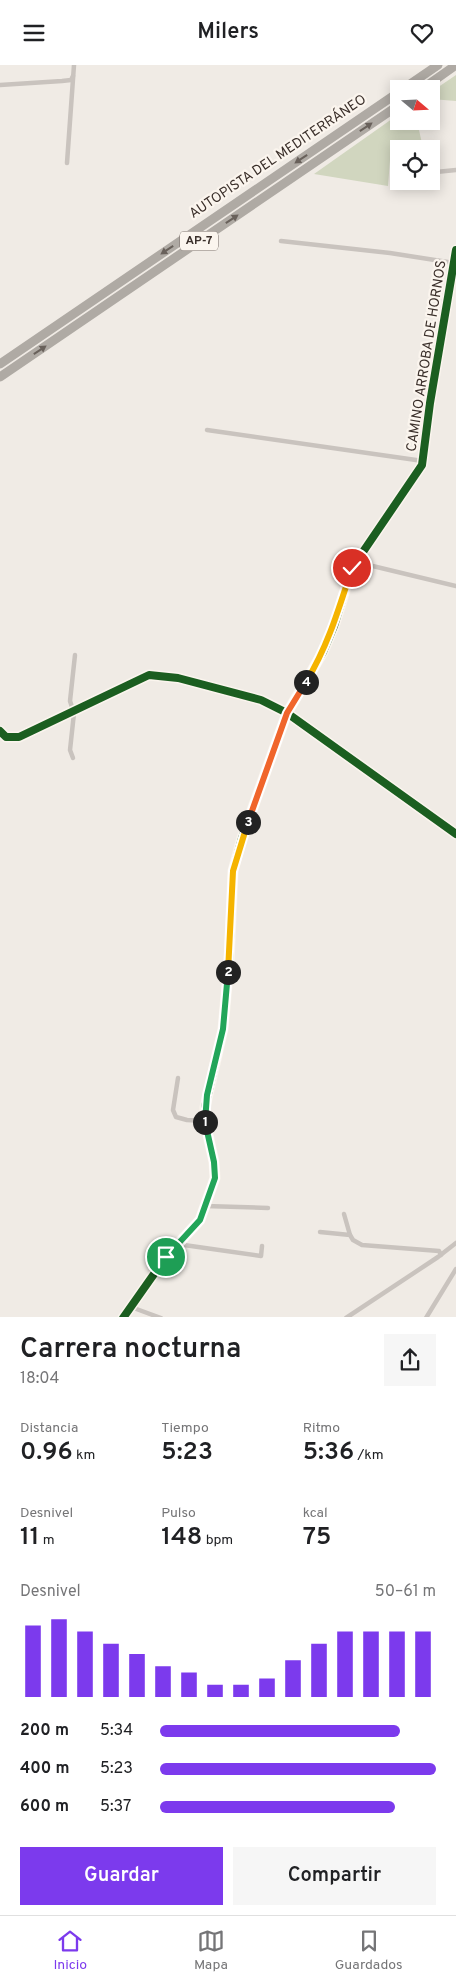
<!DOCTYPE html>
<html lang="es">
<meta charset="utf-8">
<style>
body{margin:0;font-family:Overpass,sans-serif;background:#f6f6f6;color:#202124;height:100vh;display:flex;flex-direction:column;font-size:19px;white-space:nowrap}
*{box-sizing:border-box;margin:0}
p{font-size:16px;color:#757577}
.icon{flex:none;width:28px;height:28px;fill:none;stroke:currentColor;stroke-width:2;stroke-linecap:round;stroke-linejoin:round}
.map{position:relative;height:1252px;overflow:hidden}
.sheet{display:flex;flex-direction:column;background:#fff;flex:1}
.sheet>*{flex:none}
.needle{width:32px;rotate:109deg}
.tools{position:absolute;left:390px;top:15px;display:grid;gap:10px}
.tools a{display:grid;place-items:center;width:50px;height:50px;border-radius:0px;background:#fff;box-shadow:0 2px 12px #0003;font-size:25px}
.pin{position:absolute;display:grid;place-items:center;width:42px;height:42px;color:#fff;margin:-21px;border:2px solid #fff;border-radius:50%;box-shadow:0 1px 5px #0007}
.km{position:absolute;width:25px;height:25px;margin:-12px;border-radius:50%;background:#222;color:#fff;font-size:14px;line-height:25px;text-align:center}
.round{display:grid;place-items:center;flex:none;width:52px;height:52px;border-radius:0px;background:#f6f6f6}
.overview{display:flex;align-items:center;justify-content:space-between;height:85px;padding:0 20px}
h1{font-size:28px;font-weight:600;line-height:38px}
.stats{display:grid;grid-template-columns:repeat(3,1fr);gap:8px;height:85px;padding:5px 20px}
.stats div{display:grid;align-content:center}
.stats b{font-size:25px;font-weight:600}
.stats small{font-size:14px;font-weight:400}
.stats p{font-size:14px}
.chart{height:140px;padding:10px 20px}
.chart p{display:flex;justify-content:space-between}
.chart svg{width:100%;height:90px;margin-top:5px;stroke:#7c3aed;stroke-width:6}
.button{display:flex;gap:10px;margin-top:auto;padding:10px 20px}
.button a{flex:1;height:58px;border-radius:0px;background:#7c3aed;color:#fff;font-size:20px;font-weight:600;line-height:58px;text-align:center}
.button a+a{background:#f6f6f6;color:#202124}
ul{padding:0 20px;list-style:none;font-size:16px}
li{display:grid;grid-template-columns:80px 60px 1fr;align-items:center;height:38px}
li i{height:12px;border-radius:6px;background:#7c3aed}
header{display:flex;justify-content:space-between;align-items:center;height:65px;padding:0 20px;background:#fff;font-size:22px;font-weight:600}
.menu{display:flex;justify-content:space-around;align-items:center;height:70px;border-top:1px solid #e0e0e0;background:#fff;font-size:14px;color:#757577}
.menu a{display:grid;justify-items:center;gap:2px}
.menu .current{color:#7c3aed}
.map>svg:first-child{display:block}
.green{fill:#d1d6bf}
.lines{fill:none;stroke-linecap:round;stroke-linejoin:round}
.minor{stroke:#c9c3be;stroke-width:4.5}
.motorway{stroke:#afaaa4;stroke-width:9}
.cycleway-casing{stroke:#fbf5ee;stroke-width:11}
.cycleway{stroke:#1b5e20;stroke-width:8}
.oneway{fill:#69615b}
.split-1-casing{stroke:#fff;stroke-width:10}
.split-2-casing{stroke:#fff;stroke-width:10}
.split-3-casing{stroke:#fff;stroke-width:10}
.split-4-casing{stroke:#fff;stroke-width:10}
.split-5-casing{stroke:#fff;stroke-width:10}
.split-1{stroke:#22a559;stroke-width:6}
.split-2{stroke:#22a559;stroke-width:6}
.split-3{stroke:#f5b400;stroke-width:6}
.split-4{stroke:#f0652b;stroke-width:6}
.split-5{stroke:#f5b400;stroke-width:6}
.labels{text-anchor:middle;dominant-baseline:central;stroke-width:4.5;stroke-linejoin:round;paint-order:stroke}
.shield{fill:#fbf5ee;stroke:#756b66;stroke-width:1}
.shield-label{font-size:12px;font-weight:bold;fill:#3b302b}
.street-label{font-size:14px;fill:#3b302b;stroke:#fbf5ee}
</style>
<header><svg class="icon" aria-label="menu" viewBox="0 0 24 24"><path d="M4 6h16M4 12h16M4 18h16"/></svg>Milers<svg class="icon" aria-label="heart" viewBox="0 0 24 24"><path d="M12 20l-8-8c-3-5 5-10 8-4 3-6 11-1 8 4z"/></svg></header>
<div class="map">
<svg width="456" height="1253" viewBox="0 0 456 1253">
<rect width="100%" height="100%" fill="#f0ebe5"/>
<g class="green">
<path d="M456,10V36L431,34V27Z"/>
<path d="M399,49V56H417L423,83L399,84V92L390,95L388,121L314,109Z"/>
</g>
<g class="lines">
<g class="minor">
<path d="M0,20L62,16L71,15L73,11"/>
<path d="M67,98L74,0"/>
<path d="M431,113L436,107L456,105"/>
<path d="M401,121L428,116"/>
<path d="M281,176L390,188L454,198"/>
<path d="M207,365L423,396"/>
<path d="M356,497L456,521"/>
<path d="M0,666L6,672H19L149,610L178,613L261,635L287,648L456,769"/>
<path d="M73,693L70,685L74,648L70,636L75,590"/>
<path d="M178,1013L173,1045L176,1052L187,1055L205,1056"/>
<path d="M205,1141L268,1143"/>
<path d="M344,1149L350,1170"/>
<path d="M320,1167L350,1170L353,1175L362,1180L439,1186L441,1190"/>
<path d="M177,1179L261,1191L262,1181"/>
<path d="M131,1242L161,1253"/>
<path d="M123,1253L166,1192L200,1155L215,1113L214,1097L205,1056V1042L223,964L229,897L233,806L242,773L287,648L323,587L334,561L352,503L422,400L430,338L456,185"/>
<path d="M346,1253L438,1192L456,1178"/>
<path d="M426,1253L456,1204"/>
</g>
<g class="motorway">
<path d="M403,24L438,0"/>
<path d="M422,24L456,0"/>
<path d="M0,299L399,27"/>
<path d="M0,312L399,40"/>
</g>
<g class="cycleway-casing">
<g id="cycleway">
<path d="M0,666L6,672H19L149,610L178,613L261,635L287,648L456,769"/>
<path d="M123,1253L166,1192L200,1155L215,1113L214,1097L205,1056V1042L223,964L229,897L233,806L242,773L287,648L323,587L334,561L352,503L422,400L430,338L456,185"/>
</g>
</g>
<use href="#cycleway" class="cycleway"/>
</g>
<defs><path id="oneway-solid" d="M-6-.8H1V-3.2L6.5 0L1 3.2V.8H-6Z" transform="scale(1.25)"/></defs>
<g class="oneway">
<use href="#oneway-solid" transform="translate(366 62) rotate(-34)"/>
<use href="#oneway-solid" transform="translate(301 94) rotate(146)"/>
<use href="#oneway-solid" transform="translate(232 154) rotate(-34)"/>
<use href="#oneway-solid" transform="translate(167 185) rotate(146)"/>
<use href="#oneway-solid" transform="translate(40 285) rotate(-34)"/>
</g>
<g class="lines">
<g class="split-1-casing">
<path id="split-1" d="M166,1192L200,1155L215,1113L214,1097L205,1057"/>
</g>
<g class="split-2-casing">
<path id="split-2" d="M205,1057L207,1030L223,964L228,907"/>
</g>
<g class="split-3-casing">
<path id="split-3" d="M228,907L233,806L248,757"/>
</g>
<g class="split-4-casing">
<path id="split-4" d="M248,757L287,648L306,617"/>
</g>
<g class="split-5-casing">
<path id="split-5" d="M306,617C328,581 339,543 352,503"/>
</g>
<use href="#split-1" class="split-1"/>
<use href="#split-2" class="split-2"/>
<use href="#split-3" class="split-3"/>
<use href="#split-4" class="split-4"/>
<use href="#split-5" class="split-5"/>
</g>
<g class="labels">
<rect class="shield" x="180" y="166.5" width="38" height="19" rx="4"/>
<g class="shield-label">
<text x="199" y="176">AP-7</text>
</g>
<g class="street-label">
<text transform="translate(278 92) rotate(-34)">AUTOPISTA DEL MEDITERRÁNEO</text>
<text transform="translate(427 291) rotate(-81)">CAMINO ARROBA DE HORNOS</text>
</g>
</g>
</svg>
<div class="tools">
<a><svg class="needle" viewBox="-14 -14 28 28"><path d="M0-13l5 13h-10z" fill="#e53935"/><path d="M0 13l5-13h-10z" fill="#757577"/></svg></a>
<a><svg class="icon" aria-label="locate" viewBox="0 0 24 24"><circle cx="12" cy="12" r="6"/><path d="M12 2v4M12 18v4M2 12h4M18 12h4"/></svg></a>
</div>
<div class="pin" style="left:166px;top:1192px;background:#1e9e55"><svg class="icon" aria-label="arrive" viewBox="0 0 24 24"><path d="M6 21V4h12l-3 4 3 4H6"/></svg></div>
<div class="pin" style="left:352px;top:503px;background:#d93025"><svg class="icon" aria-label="check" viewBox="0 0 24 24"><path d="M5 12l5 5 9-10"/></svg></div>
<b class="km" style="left:205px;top:1057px">1</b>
<b class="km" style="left:228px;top:907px">2</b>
<b class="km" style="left:248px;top:757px">3</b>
<b class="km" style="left:306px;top:617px">4</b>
</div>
<section class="sheet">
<div class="overview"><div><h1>Carrera nocturna</h1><p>18:04</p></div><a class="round"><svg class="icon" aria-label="share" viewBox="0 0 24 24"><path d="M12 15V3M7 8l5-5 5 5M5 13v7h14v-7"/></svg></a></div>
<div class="stats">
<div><p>Distancia</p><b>0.96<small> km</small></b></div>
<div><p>Tiempo</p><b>5:23</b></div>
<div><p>Ritmo</p><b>5:36<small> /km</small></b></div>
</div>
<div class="stats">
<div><p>Desnivel</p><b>11<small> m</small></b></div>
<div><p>Pulso</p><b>148<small> bpm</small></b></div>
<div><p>kcal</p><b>75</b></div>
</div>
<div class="chart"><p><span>Desnivel</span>50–61 m</p>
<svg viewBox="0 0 160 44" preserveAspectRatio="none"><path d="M5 44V9M15 44V6M25 44V12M35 44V18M45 44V23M55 44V29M65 44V32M75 44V38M85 44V38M95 44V35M105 44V26M115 44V18M125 44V12M135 44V12M145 44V12M155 44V12"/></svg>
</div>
<ul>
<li><b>200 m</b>5:34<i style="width:87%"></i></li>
<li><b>400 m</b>5:23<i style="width:100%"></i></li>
<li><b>600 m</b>5:37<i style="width:85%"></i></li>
</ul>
<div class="button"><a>Guardar</a><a>Compartir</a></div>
</section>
<nav class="menu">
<a class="current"><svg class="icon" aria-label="home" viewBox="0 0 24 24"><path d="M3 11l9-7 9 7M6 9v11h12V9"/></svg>Inicio</a>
<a><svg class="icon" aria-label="map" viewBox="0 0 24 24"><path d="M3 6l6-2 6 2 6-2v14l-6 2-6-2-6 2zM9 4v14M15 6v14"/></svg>Mapa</a>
<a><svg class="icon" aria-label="saved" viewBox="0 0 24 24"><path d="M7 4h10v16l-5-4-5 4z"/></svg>Guardados</a>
</nav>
